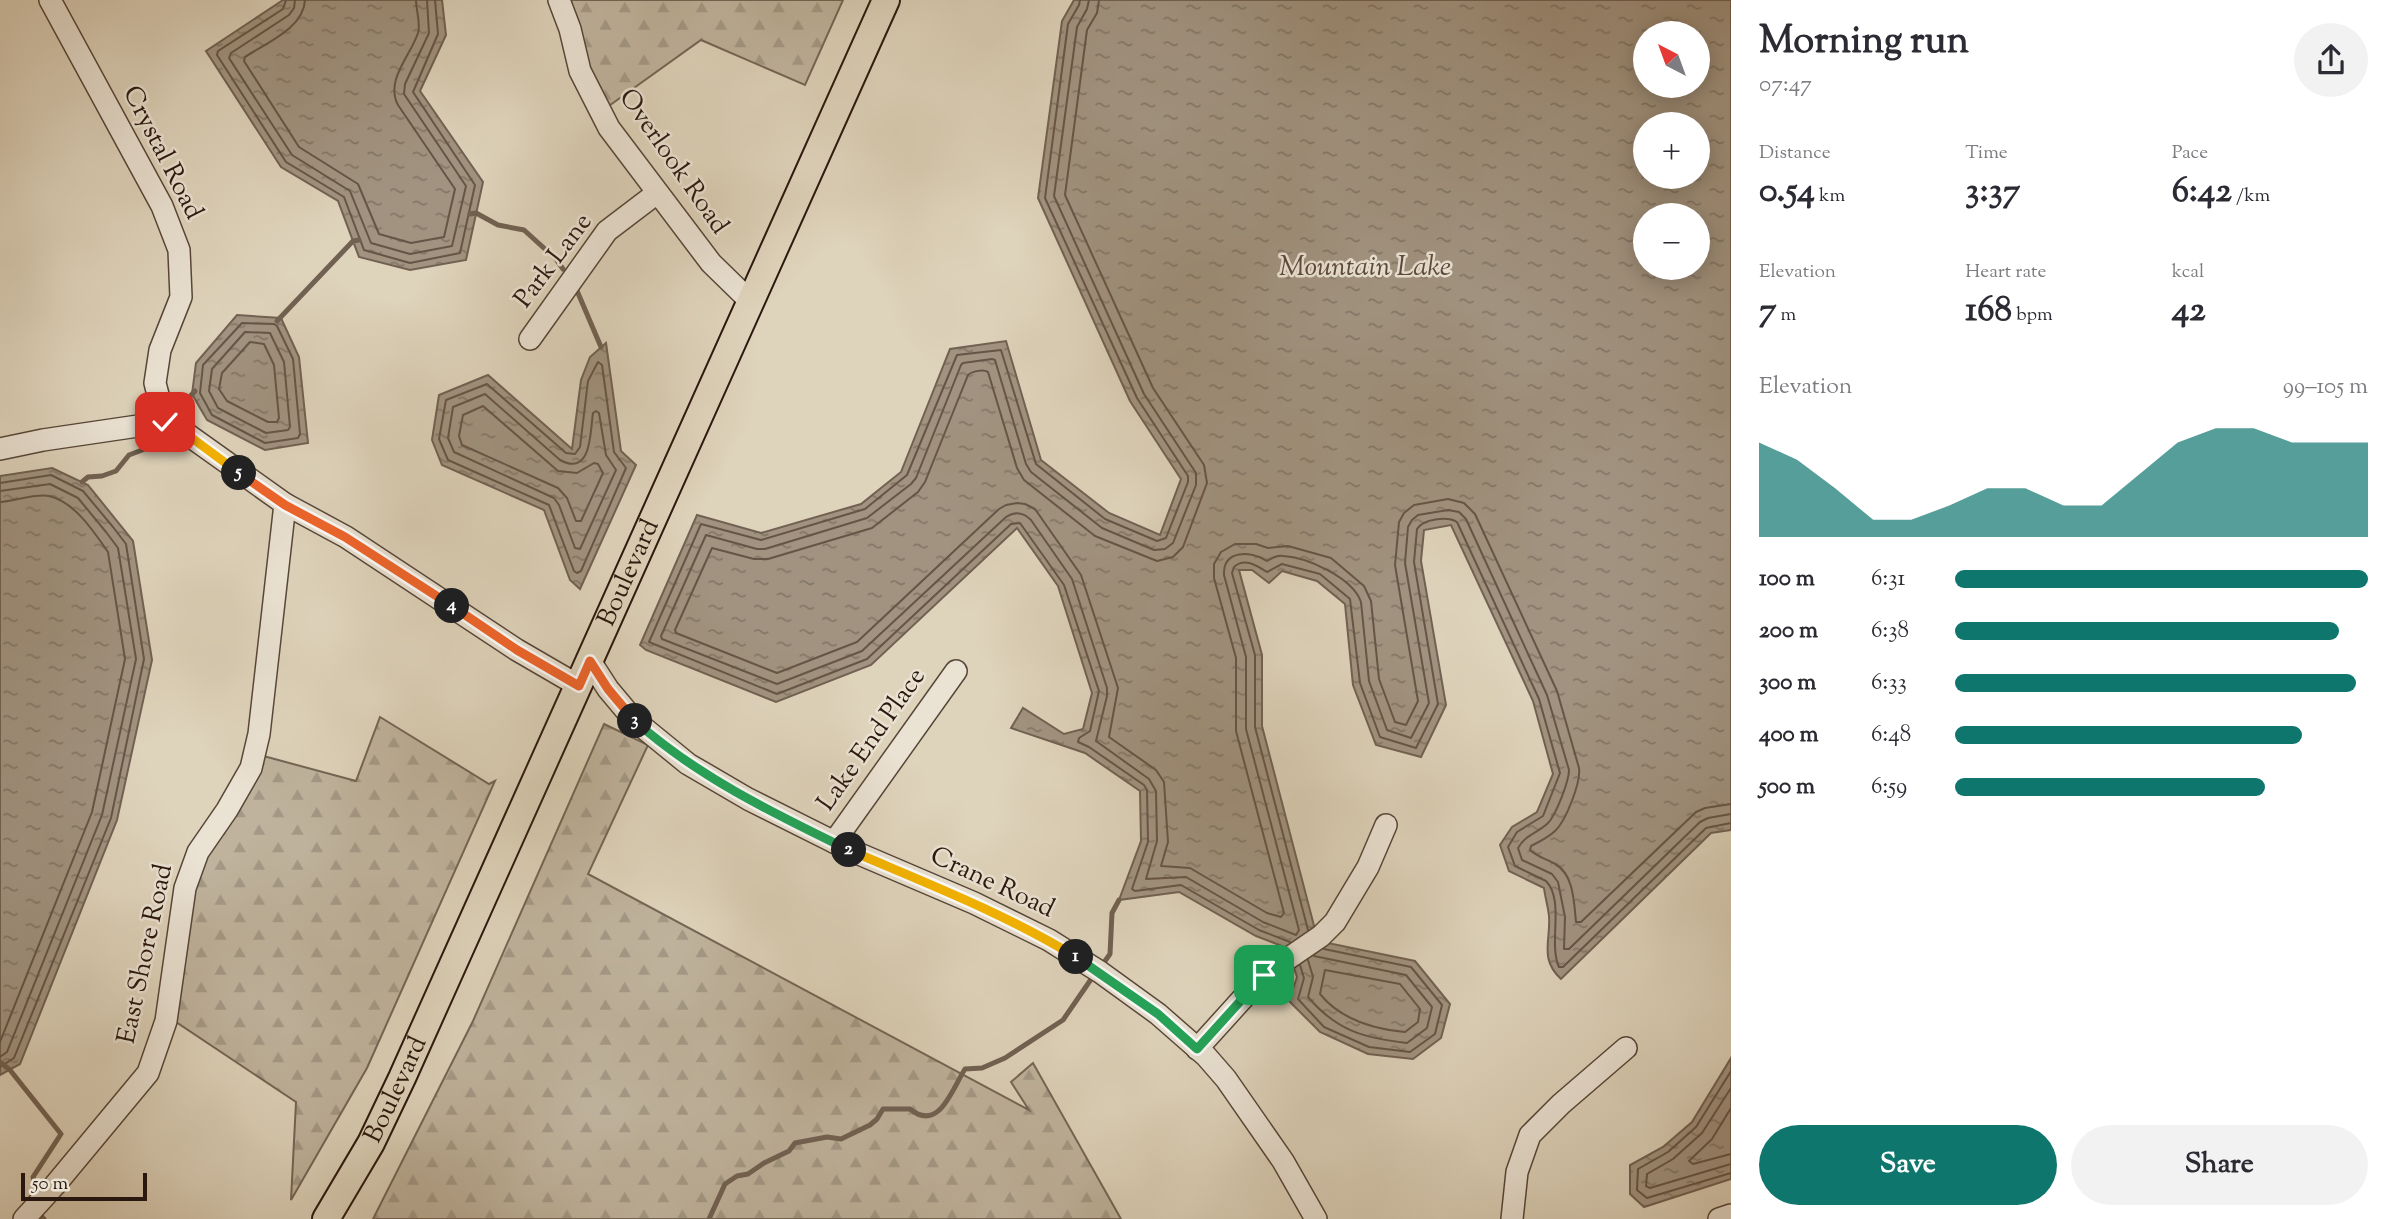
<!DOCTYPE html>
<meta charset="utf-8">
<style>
body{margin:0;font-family:"Sorts Mill Goudy",serif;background:#f2f2f3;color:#2b2b33;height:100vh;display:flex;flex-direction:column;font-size:26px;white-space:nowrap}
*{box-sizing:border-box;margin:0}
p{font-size:23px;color:#7c7c81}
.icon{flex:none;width:38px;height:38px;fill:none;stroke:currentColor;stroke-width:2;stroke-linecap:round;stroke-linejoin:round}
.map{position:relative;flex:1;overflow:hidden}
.panel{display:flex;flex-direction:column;background:#fff;width:665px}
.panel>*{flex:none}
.needle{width:46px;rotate:319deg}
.fabs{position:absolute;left:1633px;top:21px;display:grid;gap:14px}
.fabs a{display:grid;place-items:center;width:77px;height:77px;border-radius:50%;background:#fff;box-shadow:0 4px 18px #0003;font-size:35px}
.scale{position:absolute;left:21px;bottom:18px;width:126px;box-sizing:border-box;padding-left:7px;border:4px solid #2a170d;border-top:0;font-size:19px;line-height:24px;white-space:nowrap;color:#2a170d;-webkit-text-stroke:5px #eae2d3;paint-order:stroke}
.pin{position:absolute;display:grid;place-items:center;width:60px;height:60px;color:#fff;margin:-30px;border-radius:14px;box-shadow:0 4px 10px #0006}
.km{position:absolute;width:35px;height:35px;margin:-18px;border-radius:50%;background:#222;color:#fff;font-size:19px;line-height:35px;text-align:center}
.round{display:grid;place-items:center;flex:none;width:74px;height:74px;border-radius:37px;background:#f2f2f3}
.headline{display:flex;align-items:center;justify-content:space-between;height:119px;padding:0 28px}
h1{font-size:38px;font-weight:800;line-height:52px}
.metrics{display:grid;grid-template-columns:repeat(3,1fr);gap:10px;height:119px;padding:7px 28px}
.metrics div{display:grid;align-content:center}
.metrics b{font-size:35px;font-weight:800}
.metrics small{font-size:19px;font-weight:400}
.metrics p{font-size:19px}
.chart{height:196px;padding:14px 28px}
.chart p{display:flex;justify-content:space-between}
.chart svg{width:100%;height:126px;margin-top:7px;fill:#0f766e;opacity:.7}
.primary-button{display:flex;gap:14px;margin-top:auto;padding:14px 28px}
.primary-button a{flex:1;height:80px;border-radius:42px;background:#0f766e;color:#fff;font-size:28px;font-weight:800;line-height:80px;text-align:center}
.primary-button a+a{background:#f2f2f3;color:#2b2b33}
ul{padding:0 28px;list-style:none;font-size:23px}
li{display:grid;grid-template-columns:112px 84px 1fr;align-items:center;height:52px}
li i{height:18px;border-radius:9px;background:#0f766e}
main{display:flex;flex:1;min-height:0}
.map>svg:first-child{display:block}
.forest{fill:url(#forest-firs);stroke:#746555;stroke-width:2}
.water{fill:url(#water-ripples);stroke:#716152;stroke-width:2;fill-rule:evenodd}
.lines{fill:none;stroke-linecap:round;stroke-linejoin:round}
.shore{stroke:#665546;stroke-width:2}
.stream{stroke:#716152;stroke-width:5}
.minor-casing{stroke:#574638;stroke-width:24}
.major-casing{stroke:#2a170d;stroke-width:30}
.minor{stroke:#eae2d3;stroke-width:21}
.major{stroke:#ded3bb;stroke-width:26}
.split-1-casing{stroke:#fff;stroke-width:14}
.split-2-casing{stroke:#fff;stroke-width:14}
.split-3-casing{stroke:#fff;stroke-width:14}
.split-4-casing{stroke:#fff;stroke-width:14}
.split-5-casing{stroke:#fff;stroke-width:14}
.split-6-casing{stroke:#fff;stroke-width:14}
.split-1{stroke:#22a559;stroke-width:9}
.split-2{stroke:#f5b400;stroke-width:9}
.split-3{stroke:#22a559;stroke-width:9}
.split-4{stroke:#f0652b;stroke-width:9}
.split-5{stroke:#f0652b;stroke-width:9}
.split-6{stroke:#f5b400;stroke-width:9}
.labels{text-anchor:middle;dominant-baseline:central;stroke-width:5;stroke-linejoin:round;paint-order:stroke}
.street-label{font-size:26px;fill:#2a170d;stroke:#eae2d3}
.water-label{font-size:28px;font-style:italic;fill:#5a493b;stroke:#eae2d3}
</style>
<main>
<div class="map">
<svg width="1731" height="1219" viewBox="0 0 1731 1219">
<defs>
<pattern id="forest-firs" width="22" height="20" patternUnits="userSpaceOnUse" patternTransform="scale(1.75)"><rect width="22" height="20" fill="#bfb39d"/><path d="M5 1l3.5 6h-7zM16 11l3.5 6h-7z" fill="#a49986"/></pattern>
<pattern id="water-ripples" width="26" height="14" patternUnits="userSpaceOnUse" patternTransform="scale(1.75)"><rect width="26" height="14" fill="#a19380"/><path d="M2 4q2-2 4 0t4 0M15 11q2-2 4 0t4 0" fill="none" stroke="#837767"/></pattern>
</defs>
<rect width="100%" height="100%" fill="#ded3bb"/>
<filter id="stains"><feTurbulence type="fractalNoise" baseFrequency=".00286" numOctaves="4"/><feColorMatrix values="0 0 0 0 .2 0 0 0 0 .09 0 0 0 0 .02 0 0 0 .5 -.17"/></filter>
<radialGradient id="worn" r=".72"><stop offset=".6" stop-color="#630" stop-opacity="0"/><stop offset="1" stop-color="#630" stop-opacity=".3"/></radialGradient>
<g class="forest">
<path d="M563,0H843L805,85L701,40L606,108Z"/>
<path d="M380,717L489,784L495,781L367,1068L291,1200L296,1102L164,1014L193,870L256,754L356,781Z"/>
<path d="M604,724L648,745L588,874L1029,1110L1011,1082L1033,1063L1121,1219H373L473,1021Z"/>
</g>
<g class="water">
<path d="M283,0H442L446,35L420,91L483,182L466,260L410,270L359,257L338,201L281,167L206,51Z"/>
<path d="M1074,0H1731V830L1711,833L1561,979C1539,959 1551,940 1549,916C1548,906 1545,897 1544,888L1509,871L1500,845L1512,827L1537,812L1553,774L1533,701L1451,525L1424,530L1421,561L1446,705L1421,757L1376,745L1353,685L1345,604L1317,581L1282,571L1269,583L1252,570H1239L1262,655V726L1318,941L1415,961L1450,1004L1441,1038L1413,1059L1368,1054L1320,1032L1289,1001L1297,977L1287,948L1256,936L1179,892L1119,900L1141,841L1140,791L1085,753L1011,728L1023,708L1064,734L1083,729L1092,693L1058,586L1017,528L871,665L776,702L646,650L640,645L697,515L761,533L861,504L901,472L950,349L1006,341L1041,460L1109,513L1160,535L1181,479L1130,401L1038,198L1062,21ZM1645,33H1698V86H1645ZM1645,124H1698V177H1645ZM1645,215H1698V268H1645Z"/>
<path d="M237,315L281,318L299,357L308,443L265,450L207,420L192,394L196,363Z"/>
<path d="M606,343L621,451L636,465L580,589L570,580L544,510L442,465L432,440L439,395L488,375L572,449L581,380L590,357Z"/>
<path d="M52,468L88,485L133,541L152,660L117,820L20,1064L0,1075V476Z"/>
<path d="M1731,1058V1179L1644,1207L1630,1194V1165L1663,1147L1692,1122Z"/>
</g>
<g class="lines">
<g class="shore">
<path d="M286,0L283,9L218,51L217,55L286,162L344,197L364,250L410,263L460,253L475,185L413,92L438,34L435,0"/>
<path d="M295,0L294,8L289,15L231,53L229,58L292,155L350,191L371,243L410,254L452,246L466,186L404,94L405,84L429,33L427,0"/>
<path d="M305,0C304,28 266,43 245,57L244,61L299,147L358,184L379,234L411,243L444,237L455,189L398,105C385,80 410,57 418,33C421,24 416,10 416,0"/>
<path d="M1080,0L1079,5L1068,24L1045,198L1137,398L1188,476V482L1166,538L1157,541L1105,519L1036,464L1001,350L957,355L907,475L865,509L761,540L701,524L649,642L777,694L867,659L1011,524L1020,523L1064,585L1099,691L1090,731L1079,738L1078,742L1089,747L1144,785L1147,790L1148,842L1132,889L1135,891L1181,885L1259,930L1290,942"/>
<path d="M1089,0L1087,9L1077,27L1054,196L1144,394L1196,473V485L1173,543L1165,549L1154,550L1102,528L1031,472L1026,464L995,360L992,359L963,363L961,365L916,478L911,484L867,518L765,549H757L706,535L661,636L662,639L777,684L862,651L1006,517C1015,511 1023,512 1031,520L1072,579L1107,688V696L1096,741L1149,779L1156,791L1157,841L1146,879L1186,877L1263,922L1296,935L1299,930L1246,729V657L1224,575C1223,549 1251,551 1267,561C1272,558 1277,555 1283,556C1307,557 1353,578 1361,602L1369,681L1387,730L1411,738L1429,703L1405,563L1408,527L1412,520L1418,515L1448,510L1459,512L1466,519L1547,695L1569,770C1569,781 1556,815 1548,823C1538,833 1525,835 1518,848L1522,860L1552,874L1558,882L1565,917L1564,949H1569L1700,822L1708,818L1731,814"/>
<path d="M1099,0L1097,13L1087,30L1065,195L1153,388L1204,465L1207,483L1183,547L1173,557L1157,561L1095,536L1024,480L1017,468L988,372C984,369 972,371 968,375L925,482L918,492L872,528L768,559H754L712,548L675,630L676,633L777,673L857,642L999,509L1006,505L1017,503L1025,504L1035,509L1081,575L1118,688L1109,737L1156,770L1164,782L1168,842L1161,866L1190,868L1267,913L1281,917L1284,913L1236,731V658L1214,578V564L1221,552L1235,544H1256L1268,548L1288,546L1331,558L1364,586L1371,601L1379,679L1395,722L1406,725L1418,701L1395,565L1399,522L1404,513L1414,505L1448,499L1464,503L1475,514L1557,691L1579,768C1581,782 1566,821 1555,831C1549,837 1539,842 1531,846L1530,850C1536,856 1546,859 1555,864C1574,874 1574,903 1576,922H1581L1696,812L1705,808L1731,804"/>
<path d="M242,323L274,324L277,326L293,359L300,434L298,438L265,443L212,415L200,393L203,365Z"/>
<path d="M245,332L270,333L284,362L290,427L288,430L266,433L218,408L209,391L212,369Z"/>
<path d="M250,342L264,344L274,365L279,418L277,422H268L227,401L219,389L222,373Z"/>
<path d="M598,362L602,365L614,452L626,468L581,571L577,573L574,571L549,505L448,460L439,439L446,400L487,384L566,453L575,454L580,447L588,381Z"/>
<path d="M485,394L560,460C592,477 590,432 593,413L596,411L599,413L606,455L616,470L580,549L575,548L559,505L554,498L454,452L448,438L453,407Z"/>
<path d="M483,406L558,471L577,473L594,463L598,464L603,473L581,521H576L567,498L558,488L462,445L459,436L463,415Z"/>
<path d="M0,483L51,475L83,491L113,527L126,544L144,659L111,818L14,1058L0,1067"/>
<path d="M0,491L50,484L78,498L106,532L118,548L136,659L102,815L7,1052L0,1057"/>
<path d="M0,502C14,501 37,493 49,496C75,502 94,532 108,552L125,659L92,812L0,1042"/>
<path d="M1308,930L1255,727V655L1232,573L1234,567C1245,557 1257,566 1267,572L1282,564L1320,574L1350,599L1360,683L1380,737L1416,748L1438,704L1414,562L1417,529C1423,519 1447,516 1457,522L1539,699L1560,773L1543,816L1517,832L1508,847L1515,866L1546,881C1565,901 1548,943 1559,967H1563L1706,828L1731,823"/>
<path d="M1308,960L1313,977L1308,997C1337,1031 1364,1038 1407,1043L1427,1028L1432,1007L1406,975L1314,956"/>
<path d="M1300,965L1304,978L1298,999L1324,1027L1369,1047L1410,1052L1435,1034L1442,1005L1411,967L1324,949"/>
<path d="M1325,970L1400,984L1420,1009L1418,1022L1405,1032C1373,1029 1341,1020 1320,994Z"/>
<path d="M1731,1071L1696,1127L1668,1152L1638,1169L1637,1190L1647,1198L1731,1173"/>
<path d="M1731,1088L1702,1133L1673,1159L1647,1174L1646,1186L1650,1188L1731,1164"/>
<path d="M1731,1108L1712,1139L1689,1161L1693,1164L1731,1154"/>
</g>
<g class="stream">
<path d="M470,214L476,213L498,225L524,230L556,259L563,269"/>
<path d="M575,286L601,347"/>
<path d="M277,321L353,241L359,240"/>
<path d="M176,412L195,391"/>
<path d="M82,482L88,477L102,476L116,471L129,455L150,447"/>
<path d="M1100,968L1110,954L1112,913L1119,900"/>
<path d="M0,1062L10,1070L61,1134L33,1177L36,1187"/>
<path d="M41,1216L44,1219"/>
<path d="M709,1219L725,1184L737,1176L748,1174L764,1163L789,1151L795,1143L827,1137L841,1139L870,1125L877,1119L883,1109H910C939,1133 952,1089 965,1069L982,1068L1005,1058L1063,1020L1094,975"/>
</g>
<g class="minor-casing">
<g id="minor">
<path d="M50,0L162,206L179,250L181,297L160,350L155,383L165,422"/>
<path d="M559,0L570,29L580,71L609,128L711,263L751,302"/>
<path d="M530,339L607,231L657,193"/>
<path d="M0,449L43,440L165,422L177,427L285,504L346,537L517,650L579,686"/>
<path d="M590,661L608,689L634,720L688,764L748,799L850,850L974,903L1049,940L1100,972L1158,1014L1206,1056L1226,1079L1283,1161L1316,1219"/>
<path d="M834,842L956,671"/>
<path d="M1197,1049L1264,975L1321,936L1335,922L1368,867L1386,825"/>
<path d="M24,1219L55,1185L148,1073L166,1021L185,888L198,852L227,810L251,768L259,734L285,504"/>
<path d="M1512,1219L1517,1172L1530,1135L1561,1104L1626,1048"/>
<path d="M1719,1219L1731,1215"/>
</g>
</g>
<g class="major-casing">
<g id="major">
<path id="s1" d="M326,1219L371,1143L402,1078L886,0"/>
</g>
</g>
<use href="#minor" class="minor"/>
<use href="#major" class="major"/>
</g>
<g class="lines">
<g class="split-1-casing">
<path id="split-1" d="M1076,957L1158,1014L1197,1049L1264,975"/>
</g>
<g class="split-2-casing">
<path id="split-2" d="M849,850C926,883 1004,913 1076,957"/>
</g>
<g class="split-3-casing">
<path id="split-3" d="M635,721C698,777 773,813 849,850"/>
</g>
<g class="split-4-casing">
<path id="split-4" d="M452,606L517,650L579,686L590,661L608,689L635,721"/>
</g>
<g class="split-5-casing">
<path id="split-5" d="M239,473L285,505L345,537L452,606"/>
</g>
<g class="split-6-casing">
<path id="split-6" d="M165,422L177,427L239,473"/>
</g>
<use href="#split-1" class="split-1"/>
<use href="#split-2" class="split-2"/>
<use href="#split-3" class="split-3"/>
<use href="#split-4" class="split-4"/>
<use href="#split-5" class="split-5"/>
<use href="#split-6" class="split-6"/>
</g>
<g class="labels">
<g class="street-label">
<text transform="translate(162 153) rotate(63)">Crystal Road</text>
<text transform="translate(673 162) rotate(55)">Overlook Road</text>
<text transform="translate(554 261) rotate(-53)">Park Lane</text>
<text stroke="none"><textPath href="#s1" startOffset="714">Boulevard</textPath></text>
<text transform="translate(872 740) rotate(-55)">Lake End Place</text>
<text transform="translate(992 883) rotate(25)">Crane Road</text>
<text transform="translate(146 954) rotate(-78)">East Shore Road</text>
<text stroke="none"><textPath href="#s1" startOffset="147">Boulevard</textPath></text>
</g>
<g class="water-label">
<text x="1365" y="268">Mountain Lake</text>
</g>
</g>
<rect width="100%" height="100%" filter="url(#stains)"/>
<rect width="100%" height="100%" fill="url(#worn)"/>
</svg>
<div class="fabs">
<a><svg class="needle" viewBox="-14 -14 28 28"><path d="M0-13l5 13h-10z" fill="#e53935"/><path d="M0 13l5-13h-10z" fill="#7c7c81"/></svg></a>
<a>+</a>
<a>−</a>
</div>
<div class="scale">50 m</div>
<div class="pin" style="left:1264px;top:975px;background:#1e9e55"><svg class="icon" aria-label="arrive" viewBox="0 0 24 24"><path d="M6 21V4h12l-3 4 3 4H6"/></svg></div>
<div class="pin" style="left:165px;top:422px;background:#d93025"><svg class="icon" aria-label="check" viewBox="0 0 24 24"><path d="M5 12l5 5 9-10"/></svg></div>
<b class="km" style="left:1076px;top:957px">1</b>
<b class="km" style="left:849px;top:850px">2</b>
<b class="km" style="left:635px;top:721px">3</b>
<b class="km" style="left:452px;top:606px">4</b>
<b class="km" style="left:239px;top:473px">5</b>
</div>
<section class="panel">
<div class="headline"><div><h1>Morning run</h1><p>07:47</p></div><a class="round"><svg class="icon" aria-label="share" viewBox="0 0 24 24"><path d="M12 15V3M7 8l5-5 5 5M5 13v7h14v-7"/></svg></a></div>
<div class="metrics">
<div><p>Distance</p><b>0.54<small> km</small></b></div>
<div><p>Time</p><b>3:37</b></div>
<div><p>Pace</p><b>6:42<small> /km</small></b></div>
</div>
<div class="metrics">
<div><p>Elevation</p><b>7<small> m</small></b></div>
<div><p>Heart rate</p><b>168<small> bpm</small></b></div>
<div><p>kcal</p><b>42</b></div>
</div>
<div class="chart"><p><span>Elevation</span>99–105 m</p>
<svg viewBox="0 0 160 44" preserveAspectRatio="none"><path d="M0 44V11L10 17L20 27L30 38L40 38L50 33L60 27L70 27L80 33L90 33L100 22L110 11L120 6L130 6L140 11L150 11L160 11V44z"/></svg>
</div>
<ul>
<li><b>100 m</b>6:31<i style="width:100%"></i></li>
<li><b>200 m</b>6:38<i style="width:93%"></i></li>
<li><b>300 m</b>6:33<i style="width:97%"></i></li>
<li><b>400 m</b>6:48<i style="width:84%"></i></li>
<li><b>500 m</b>6:59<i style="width:75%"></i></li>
</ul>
<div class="primary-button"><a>Save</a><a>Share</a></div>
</section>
</main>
